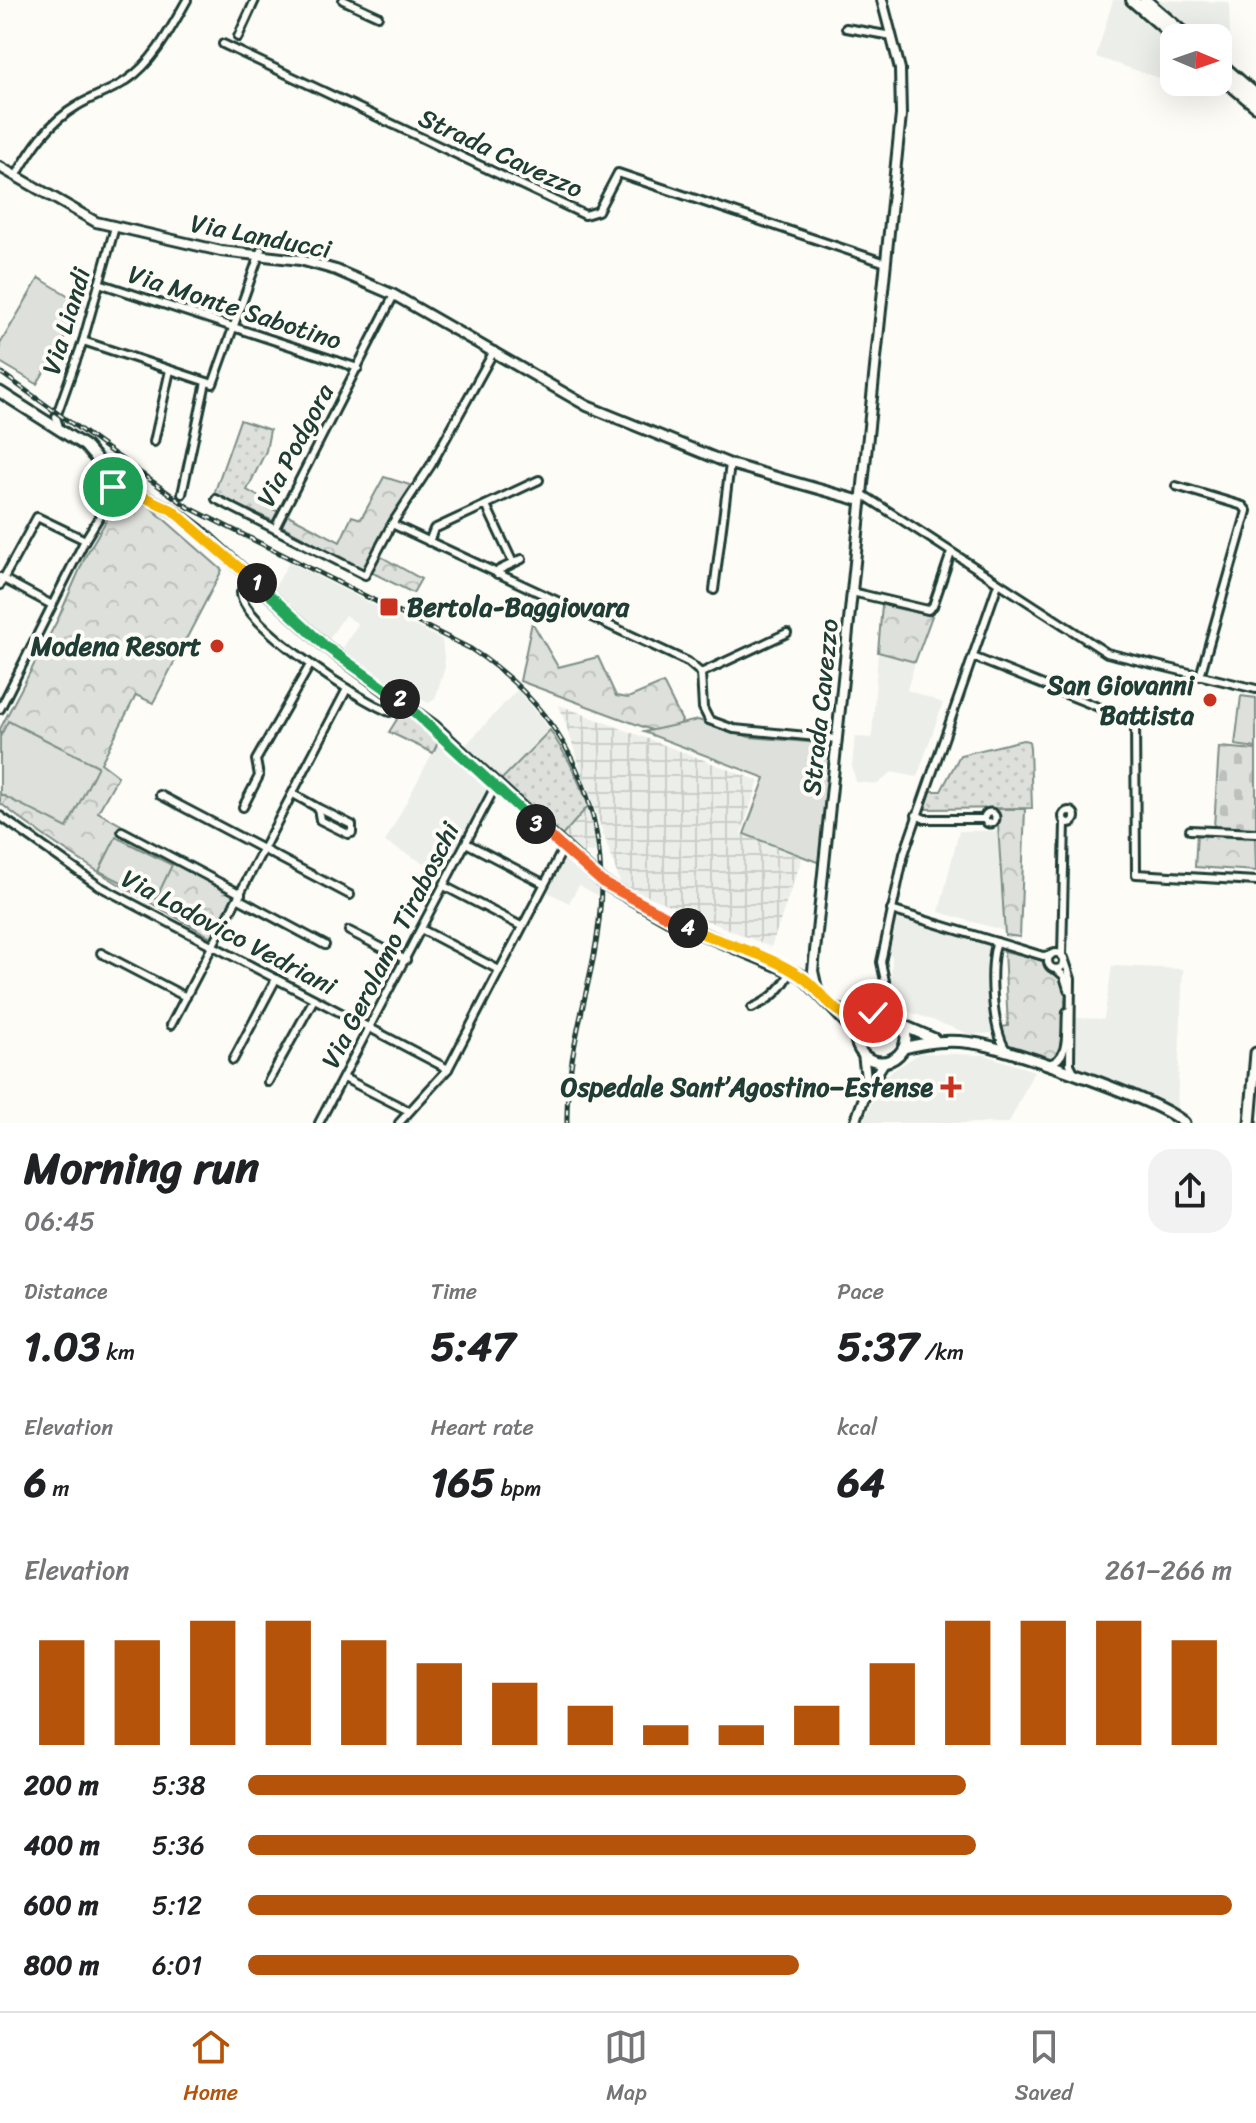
<!DOCTYPE html>
<meta charset="utf-8">
<style>
body{margin:0;font-family:Sriracha,sans-serif;background:#f2f2f2;color:#202124;height:100vh;display:flex;flex-direction:column;font-size:30px;white-space:nowrap}
*{box-sizing:border-box;margin:0}
p{font-size:26px;color:#757577}
.icon{flex:none;width:44px;height:44px;fill:none;stroke:currentColor;stroke-width:2;stroke-linecap:round;stroke-linejoin:round}
.map{position:relative;height:1123px;overflow:hidden}
.side{display:flex;flex-direction:column;background:#fff;flex:1}
.side>*{flex:none}
.needle{width:52px;rotate:92deg}
.tools{position:absolute;left:1160px;top:24px;display:grid;gap:16px}
.tools a{display:grid;place-items:center;width:72px;height:72px;border-radius:16px;background:#fff;box-shadow:0 8px 32px #0002;font-size:40px}
.pin{position:absolute;display:grid;place-items:center;width:68px;height:68px;color:#fff;margin:-34px;border:4px solid #fff;border-radius:50%;box-shadow:0 2px 8px #0007}
.km{position:absolute;width:40px;height:40px;margin:-20px;border-radius:50%;background:#222;color:#fff;font-size:22px;line-height:40px;text-align:center}
.round{display:grid;place-items:center;flex:none;width:84px;height:84px;border-radius:24px;background:#f2f2f2}
.head{display:flex;align-items:center;justify-content:space-between;height:136px;padding:0 24px}
h1{font-size:44px;font-weight:800;line-height:60px}
.stats{display:grid;grid-template-columns:repeat(3,1fr);gap:12px;height:136px;padding:8px 24px}
.stats div{display:grid;align-content:center}
.stats b{font-size:40px;font-weight:800}
.stats small{font-size:22px;font-weight:400}
.stats p{font-size:22px}
.chart{height:224px;padding:16px 24px}
.chart p{display:flex;justify-content:space-between}
.chart svg{width:100%;height:144px;margin-top:8px;stroke:#b45309;stroke-width:6}
ul{padding:0 24px;list-style:none;font-size:26px}
li{display:grid;grid-template-columns:128px 96px 1fr;align-items:center;height:60px}
li i{height:20px;border-radius:10px;background:#b45309}
.tabs{display:flex;justify-content:space-around;align-items:center;height:112px;border-top:2px solid #e0e0e0;background:#fff;font-size:22px;color:#757577}
.tabs a{display:grid;justify-items:center;gap:4px}
.tabs .selected{color:#b45309}
.map>svg:first-child{display:block}
.built{fill:#eceee9}
.industrial{fill:url(#industrial-grid)}
.grass{fill:url(#grass-dots);stroke:#7e8e88;stroke-width:2}
.forest{fill:url(#forest-crowns);stroke:#7e8e88;stroke-width:2}
.cemetery{fill:url(#cemetery-stones);stroke:#7e8e88;stroke-width:2}
.pitch{fill:#dde0db;stroke:#7e8e88;stroke-width:2}
.lines{fill:none;stroke-linecap:round;stroke-linejoin:round}
.minor-casing{stroke:#1f3d34;stroke-width:12}
.tertiary-casing{stroke:#1f3d34;stroke-width:14}
.secondary-casing{stroke:#1f3d34;stroke-width:15}
.trunk-casing{stroke:#1f3d34;stroke-width:16}
.minor{stroke:#fdfcf7;stroke-width:6}
.tertiary{stroke:#fdfcf7;stroke-width:8}
.secondary{stroke:#fdfcf7;stroke-width:9}
.trunk{stroke:#fdfcf7;stroke-width:10}
.rail-casing{stroke:#1f3d34;stroke-width:5}
.rail{stroke:#fdfcf7;stroke-width:2;stroke-dasharray:6;stroke-linecap:butt}
.split-1-casing{stroke:#fff;stroke-width:16}
.split-2-casing{stroke:#fff;stroke-width:16}
.split-3-casing{stroke:#fff;stroke-width:16}
.split-4-casing{stroke:#fff;stroke-width:16}
.split-5-casing{stroke:#fff;stroke-width:16}
.split-1{stroke:#f5b400;stroke-width:10}
.split-2{stroke:#22a559;stroke-width:10}
.split-3{stroke:#22a559;stroke-width:10}
.split-4{stroke:#f0652b;stroke-width:10}
.split-5{stroke:#f5b400;stroke-width:10}
.poi-dot{fill:#c8321e;stroke:#fdfcf7;stroke-width:3}
.labels{text-anchor:middle;dominant-baseline:central;stroke-width:8;stroke-linejoin:round;paint-order:stroke}
.street-label{font-size:26px;fill:#1f3d34;stroke:#fdfcf7}
.poi-label{font-size:26px;font-weight:bold;fill:#1f3d34;stroke:#fdfcf7;text-anchor:end}
</style>
<div class="map">
<svg width="1256" height="1123" viewBox="0 0 1256 1123">
<defs>
<pattern id="industrial-grid" width="8" height="8" patternUnits="userSpaceOnUse" patternTransform="scale(2)"><rect width="8" height="8" fill="#eceee9"/><path d="M0 4h8M4 0v8" fill="none" stroke="#cacdc8"/></pattern>
<pattern id="grass-dots" width="8" height="8" patternUnits="userSpaceOnUse" patternTransform="scale(2)"><rect width="8" height="8" fill="#dde0db"/><path d="M2 2h.1M6 6h.1" fill="none" stroke="#bdc1bd" stroke-width="1.8" stroke-linecap="round"/></pattern>
<pattern id="forest-crowns" width="20" height="18" patternUnits="userSpaceOnUse" patternTransform="scale(2)"><rect width="20" height="18" fill="#dde0db"/><path d="M2 6a3 3 0 1 1 6 0M12 15a3 3 0 1 1 6 0" fill="none" stroke="#bdc1bd"/></pattern>
<pattern id="cemetery-stones" width="16" height="16" patternUnits="userSpaceOnUse" patternTransform="scale(2)"><rect width="16" height="16" fill="#dde0db"/><path d="M2 7V4a2 2 0 0 1 4 0v3zM10 15v-3a2 2 0 0 1 4 0v3z" fill="#bdc1bd"/></pattern>
</defs>
<rect width="100%" height="100%" fill="#fdfcf7"/>
<filter id="ink" filterUnits="userSpaceOnUse"><feTurbulence type="fractalNoise" baseFrequency=".0125" numOctaves="2"/><feDisplacementMap in="SourceGraphic" scale="16" xChannelSelector="R" yChannelSelector="G"/><feConvolveMatrix kernelMatrix="1 2 1 2 8 2 1 2 1" color-interpolation-filters="sRGB"/></filter>
<g filter="url(#ink)">
<g class="built">
<path d="M1113,0H1127L1174,40V70L1166,80L1096,57Z"/>
<path d="M1150,0L1229,2L1230,41L1218,55V38H1195Z"/>
<path d="M289,562L442,640L445,667L435,699L429,703L386,684L341,651L358,624L345,615L328,640L309,626L273,591Z"/>
<path d="M878,652L915,662L907,690L943,703L917,777L892,772L878,784L856,782L852,766L855,737L872,738Z"/>
<path d="M517,690L550,730L501,780L463,748Z"/>
<path d="M441,737L491,786L446,875L385,842Z"/>
<path d="M959,831H998L1005,931L939,912Z"/>
<path d="M565,854L599,883L597,895L579,885L569,903L544,890Z"/>
<path d="M902,916L991,945L988,954L993,1033L972,1035L897,1007L891,991L892,956L888,954L895,918Z"/>
<path d="M1112,966L1183,969L1177,1108L1075,1069L1072,1062L1074,1018L1104,1019Z"/>
<path d="M920,1053L985,1055L1034,1071L1009,1123H863L883,1077Z"/>
</g>
<g class="industrial">
<path d="M559,705L759,781L741,834L802,858L771,947L621,885Z"/>
<path d="M589,805L598,851L586,853L580,861L558,841Z"/>
</g>
<g class="grass">
<path d="M240,420L270,430L266,451L247,490L263,499L262,504L279,512L273,521L214,494Z"/>
<path d="M404,708L440,738L433,753L389,732Z"/>
<path d="M550,730L570,763L589,805L561,837L501,780Z"/>
<path d="M1023,740L1029,741L1030,748L1032,808L925,809L931,791H941L960,755Z"/>
</g>
<g class="forest">
<path d="M384,477L410,485L412,491L387,527L365,568L361,569L282,526L286,514L340,542L352,516L361,519Z"/>
<path d="M142,500L222,570L153,703L136,695L101,763L118,776L98,812L121,825L119,830L241,894L216,940C140,897 69,858 0,803V729L58,619L86,555L116,504Z"/>
<path d="M380,556L421,579L413,593L371,572Z"/>
<path d="M882,605L932,616L915,662L878,652Z"/>
<path d="M532,622L558,667L598,657L616,696L628,698L663,683L682,721L673,738L520,681Z"/>
<path d="M997,809H1025L1020,937L1005,935Z"/>
<path d="M1197,832L1255,835L1256,871L1195,867Z"/>
<path d="M1004,951L1042,960L1047,970L1061,975L1066,988L1062,1050L1060,1056L1049,1061C1027,1054 1004,1053 1002,1027L1008,1026Z"/>
</g>
<path class="cemetery" d="M1219,747L1256,750V829L1214,827Z"/>
<g class="pitch">
<path d="M39,278L84,305L37,384L0,362V344Z"/>
<path d="M1241,696L1256,698V748L1235,745Z"/>
<path d="M698,720L749,737L832,744L820,863L744,834L765,778L644,732Z"/>
<path d="M8,721L98,766L67,828L0,794V737Z"/>
<path d="M116,837L172,865L156,899L99,871Z"/>
</g>
<g class="lines">
<g class="minor-casing">
<g id="minor">
<path d="M343,0L378,16"/>
<path d="M846,28L892,36"/>
<path d="M238,37L255,0"/>
<path d="M223,44L585,215L598,211L618,173L886,263"/>
<path d="M16,176C32,148 48,123 77,106C93,96 112,91 127,80C154,62 171,28 187,0"/>
<path d="M99,283L358,368"/>
<path d="M83,341L213,384L261,250"/>
<path d="M494,351L431,465L392,524L688,662L701,673L703,708L709,720L734,729L837,739"/>
<path d="M59,427L56,417L83,341L115,227"/>
<path d="M154,442L170,370"/>
<path d="M1176,486L1243,506L1247,511L1200,676"/>
<path d="M182,494L206,382"/>
<path d="M862,494L1107,653L1256,689"/>
<path d="M216,499L365,575L392,524"/>
<path d="M486,505L513,563"/>
<path d="M275,528L394,295"/>
<path d="M429,542L434,529L539,480"/>
<path d="M497,574L499,570L522,559"/>
<path d="M0,577L52,605"/>
<path d="M251,578L241,592C239,622 360,701 390,712L402,700"/>
<path d="M0,585L37,517L85,540"/>
<path d="M714,590L730,464"/>
<path d="M852,592L928,610L933,606L951,553"/>
<path d="M973,657L1103,709L1135,717L1136,874L1256,881"/>
<path d="M701,673L787,633"/>
<path d="M0,709L85,540L114,493"/>
<path d="M293,794L318,808L320,820L348,834L352,833V825L318,808"/>
<path d="M160,795L350,895"/>
<path d="M243,807L259,776L256,760L310,665"/>
<circle cx="1069" cy="817" r="6"/>
<circle cx="990" cy="818" r="5.5"/>
<path d="M916,815L925,819H985"/>
<path d="M0,816L99,886L448,1069"/>
<path d="M1190,830L1256,833"/>
<path d="M122,831L241,894"/>
<path d="M466,843L543,883"/>
<path d="M444,886L521,926"/>
<path d="M239,899L325,945"/>
<path d="M891,910L1043,956L1051,955"/>
<path d="M421,929L499,970"/>
<path d="M349,931L406,960"/>
<path d="M997,942C988,963 992,1033 1007,1051"/>
<path d="M101,953L186,997"/>
<circle cx="1056" cy="961" r="8"/>
<path d="M1062,956L1065,822"/>
<path d="M1064,958L1071,979L1070,1064L1075,1074"/>
<path d="M1056,969L1064,976L1068,989"/>
<path d="M752,1008C770,1000 784,988 791,970"/>
<path d="M873,1013L880,1006L883,991"/>
<path d="M892,1014L881,962L904,854L998,584"/>
<path d="M171,1025L347,689"/>
<path d="M233,1060L276,979"/>
<path d="M1049,1064C1071,1058 1065,1031 1067,1012"/>
<path d="M344,1078L409,1111"/>
<path d="M268,1082L314,999"/>
<path d="M319,1123L496,785"/>
<path d="M399,1123L448,1069L563,849"/>
</g>
</g>
<g class="tertiary-casing">
<g id="tertiary">
<path d="M0,167L96,222L221,251L300,260L336,270L394,295L587,406L730,464L861,501"/>
<path d="M818,993L813,971L901,115L900,69L882,0"/>
<path d="M863,1054L867,1085"/>
<path d="M855,1123L867,1089L884,1062"/>
</g>
</g>
<g class="secondary-casing">
<g id="secondary">
<path d="M0,392L85,446L116,482"/>
<circle cx="122" cy="489" r="9"/>
<path d="M131,491L172,510L199,530L325,646L434,726L602,882L667,919L802,976L856,1033"/>
<path d="M834,1009L866,1017"/>
<circle cx="881" cy="1037" r="25"/>
<path d="M904,1026L934,1039"/>
<path d="M904,1048C931,1040 961,1039 989,1046C1026,1056 1160,1100 1184,1123"/>
<path d="M1250,1123L1256,1053"/>
</g>
</g>
<g class="trunk-casing">
<g id="trunk">
<path d="M1132,0L1176,38"/>
<path d="M1145,0L1189,38"/>
<path d="M1218,62L1256,95"/>
<path d="M1218,74L1256,106"/>
</g>
</g>
<use href="#minor" class="minor"/>
<use href="#tertiary" class="tertiary"/>
<use href="#secondary" class="secondary"/>
<use href="#trunk" class="trunk"/>
<g class="rail-casing">
<path id="rail" d="M0,372L188,507L471,649C579,720 618,830 594,955C583,1011 566,1065 567,1123"/>
</g>
<use href="#rail" class="rail"/>
</g>
</g>
<g class="lines" filter="url(#ink)">
<g class="split-1-casing">
<path id="split-1" d="M113,487L119,498L128,497L131,491L172,510L257,583"/>
</g>
<g class="split-2-casing">
<path id="split-2" d="M257,583L325,646L400,699"/>
</g>
<g class="split-3-casing">
<path id="split-3" d="M400,699L536,824"/>
</g>
<g class="split-4-casing">
<path id="split-4" d="M536,824L602,882L688,928"/>
</g>
<g class="split-5-casing">
<path id="split-5" d="M688,928C724,944 769,954 802,977C824,991 839,1030 873,1013"/>
</g>
<use href="#split-1" class="split-1"/>
<use href="#split-2" class="split-2"/>
<use href="#split-3" class="split-3"/>
<use href="#split-4" class="split-4"/>
<use href="#split-5" class="split-5"/>
</g>
<g class="poi-dot">
<rect x="379" y="597" width="20" height="20" rx="4"/>
<circle cx="217" cy="646" r="8"/>
<circle cx="1210" cy="700" r="8"/>
<path d="M947 1075h8v8h8v8h-8v8h-8v-8h-8v-8h8z"/>
</g>
<g class="labels">
<g class="street-label">
<text transform="translate(501 153) rotate(25)">Strada Cavezzo</text>
<text transform="translate(261 236) rotate(11)">Via Landucci</text>
<text transform="translate(235 307) rotate(18)">Via Monte Sabotino</text>
<text transform="translate(66 321) rotate(-73)">Via Liandi</text>
<text transform="translate(295 445) rotate(-62)">Via Podgora</text>
<text transform="translate(820 707) rotate(-84)">Strada Cavezzo</text>
<text transform="translate(229 932) rotate(28)">Via Lodovico Vedriani</text>
<text transform="translate(390 945) rotate(-63)">Via Gerolamo Tiraboschi</text>
</g>
<g class="poi-label">
<text x="407" y="607" text-anchor="start">Bertola-Baggiovara</text>
<text x="201" y="646">Modena Resort</text>
<text x="1194" y="685">San Giovanni<tspan x="1194" dy="30">Battista</tspan></text>
<text x="933" y="1087">Ospedale Sant’Agostino–Estense</text>
</g>
</g>
</svg>
<div class="tools">
<a><svg class="needle" viewBox="-14 -14 28 28"><path d="M0-13l5 13h-10z" fill="#e53935"/><path d="M0 13l5-13h-10z" fill="#757577"/></svg></a>
</div>
<div class="pin" style="left:113px;top:487px;background:#1e9e55"><svg class="icon" aria-label="arrive" viewBox="0 0 24 24"><path d="M6 21V4h12l-3 4 3 4H6"/></svg></div>
<div class="pin" style="left:873px;top:1013px;background:#d93025"><svg class="icon" aria-label="check" viewBox="0 0 24 24"><path d="M5 12l5 5 9-10"/></svg></div>
<b class="km" style="left:257px;top:583px">1</b>
<b class="km" style="left:400px;top:699px">2</b>
<b class="km" style="left:536px;top:824px">3</b>
<b class="km" style="left:688px;top:928px">4</b>
</div>
<section class="side">
<div class="head"><div><h1>Morning run</h1><p>06:45</p></div><a class="round"><svg class="icon" aria-label="share" viewBox="0 0 24 24"><path d="M12 15V3M7 8l5-5 5 5M5 13v7h14v-7"/></svg></a></div>
<div class="stats">
<div><p>Distance</p><b>1.03<small> km</small></b></div>
<div><p>Time</p><b>5:47</b></div>
<div><p>Pace</p><b>5:37<small> /km</small></b></div>
</div>
<div class="stats">
<div><p>Elevation</p><b>6<small> m</small></b></div>
<div><p>Heart rate</p><b>165<small> bpm</small></b></div>
<div><p>kcal</p><b>64</b></div>
</div>
<div class="chart"><p><span>Elevation</span>261–266 m</p>
<svg viewBox="0 0 160 44" preserveAspectRatio="none"><path d="M5 44V12M15 44V12M25 44V6M35 44V6M45 44V12M55 44V19M65 44V25M75 44V32M85 44V38M95 44V38M105 44V32M115 44V19M125 44V6M135 44V6M145 44V6M155 44V12"/></svg>
</div>
<ul>
<li><b>200 m</b>5:38<i style="width:73%"></i></li>
<li><b>400 m</b>5:36<i style="width:74%"></i></li>
<li><b>600 m</b>5:12<i style="width:100%"></i></li>
<li><b>800 m</b>6:01<i style="width:56%"></i></li>
</ul>
</section>
<nav class="tabs">
<a class="selected"><svg class="icon" aria-label="home" viewBox="0 0 24 24"><path d="M3 11l9-7 9 7M6 9v11h12V9"/></svg>Home</a>
<a><svg class="icon" aria-label="map" viewBox="0 0 24 24"><path d="M3 6l6-2 6 2 6-2v14l-6 2-6-2-6 2zM9 4v14M15 6v14"/></svg>Map</a>
<a><svg class="icon" aria-label="saved" viewBox="0 0 24 24"><path d="M7 4h10v16l-5-4-5 4z"/></svg>Saved</a>
</nav>
